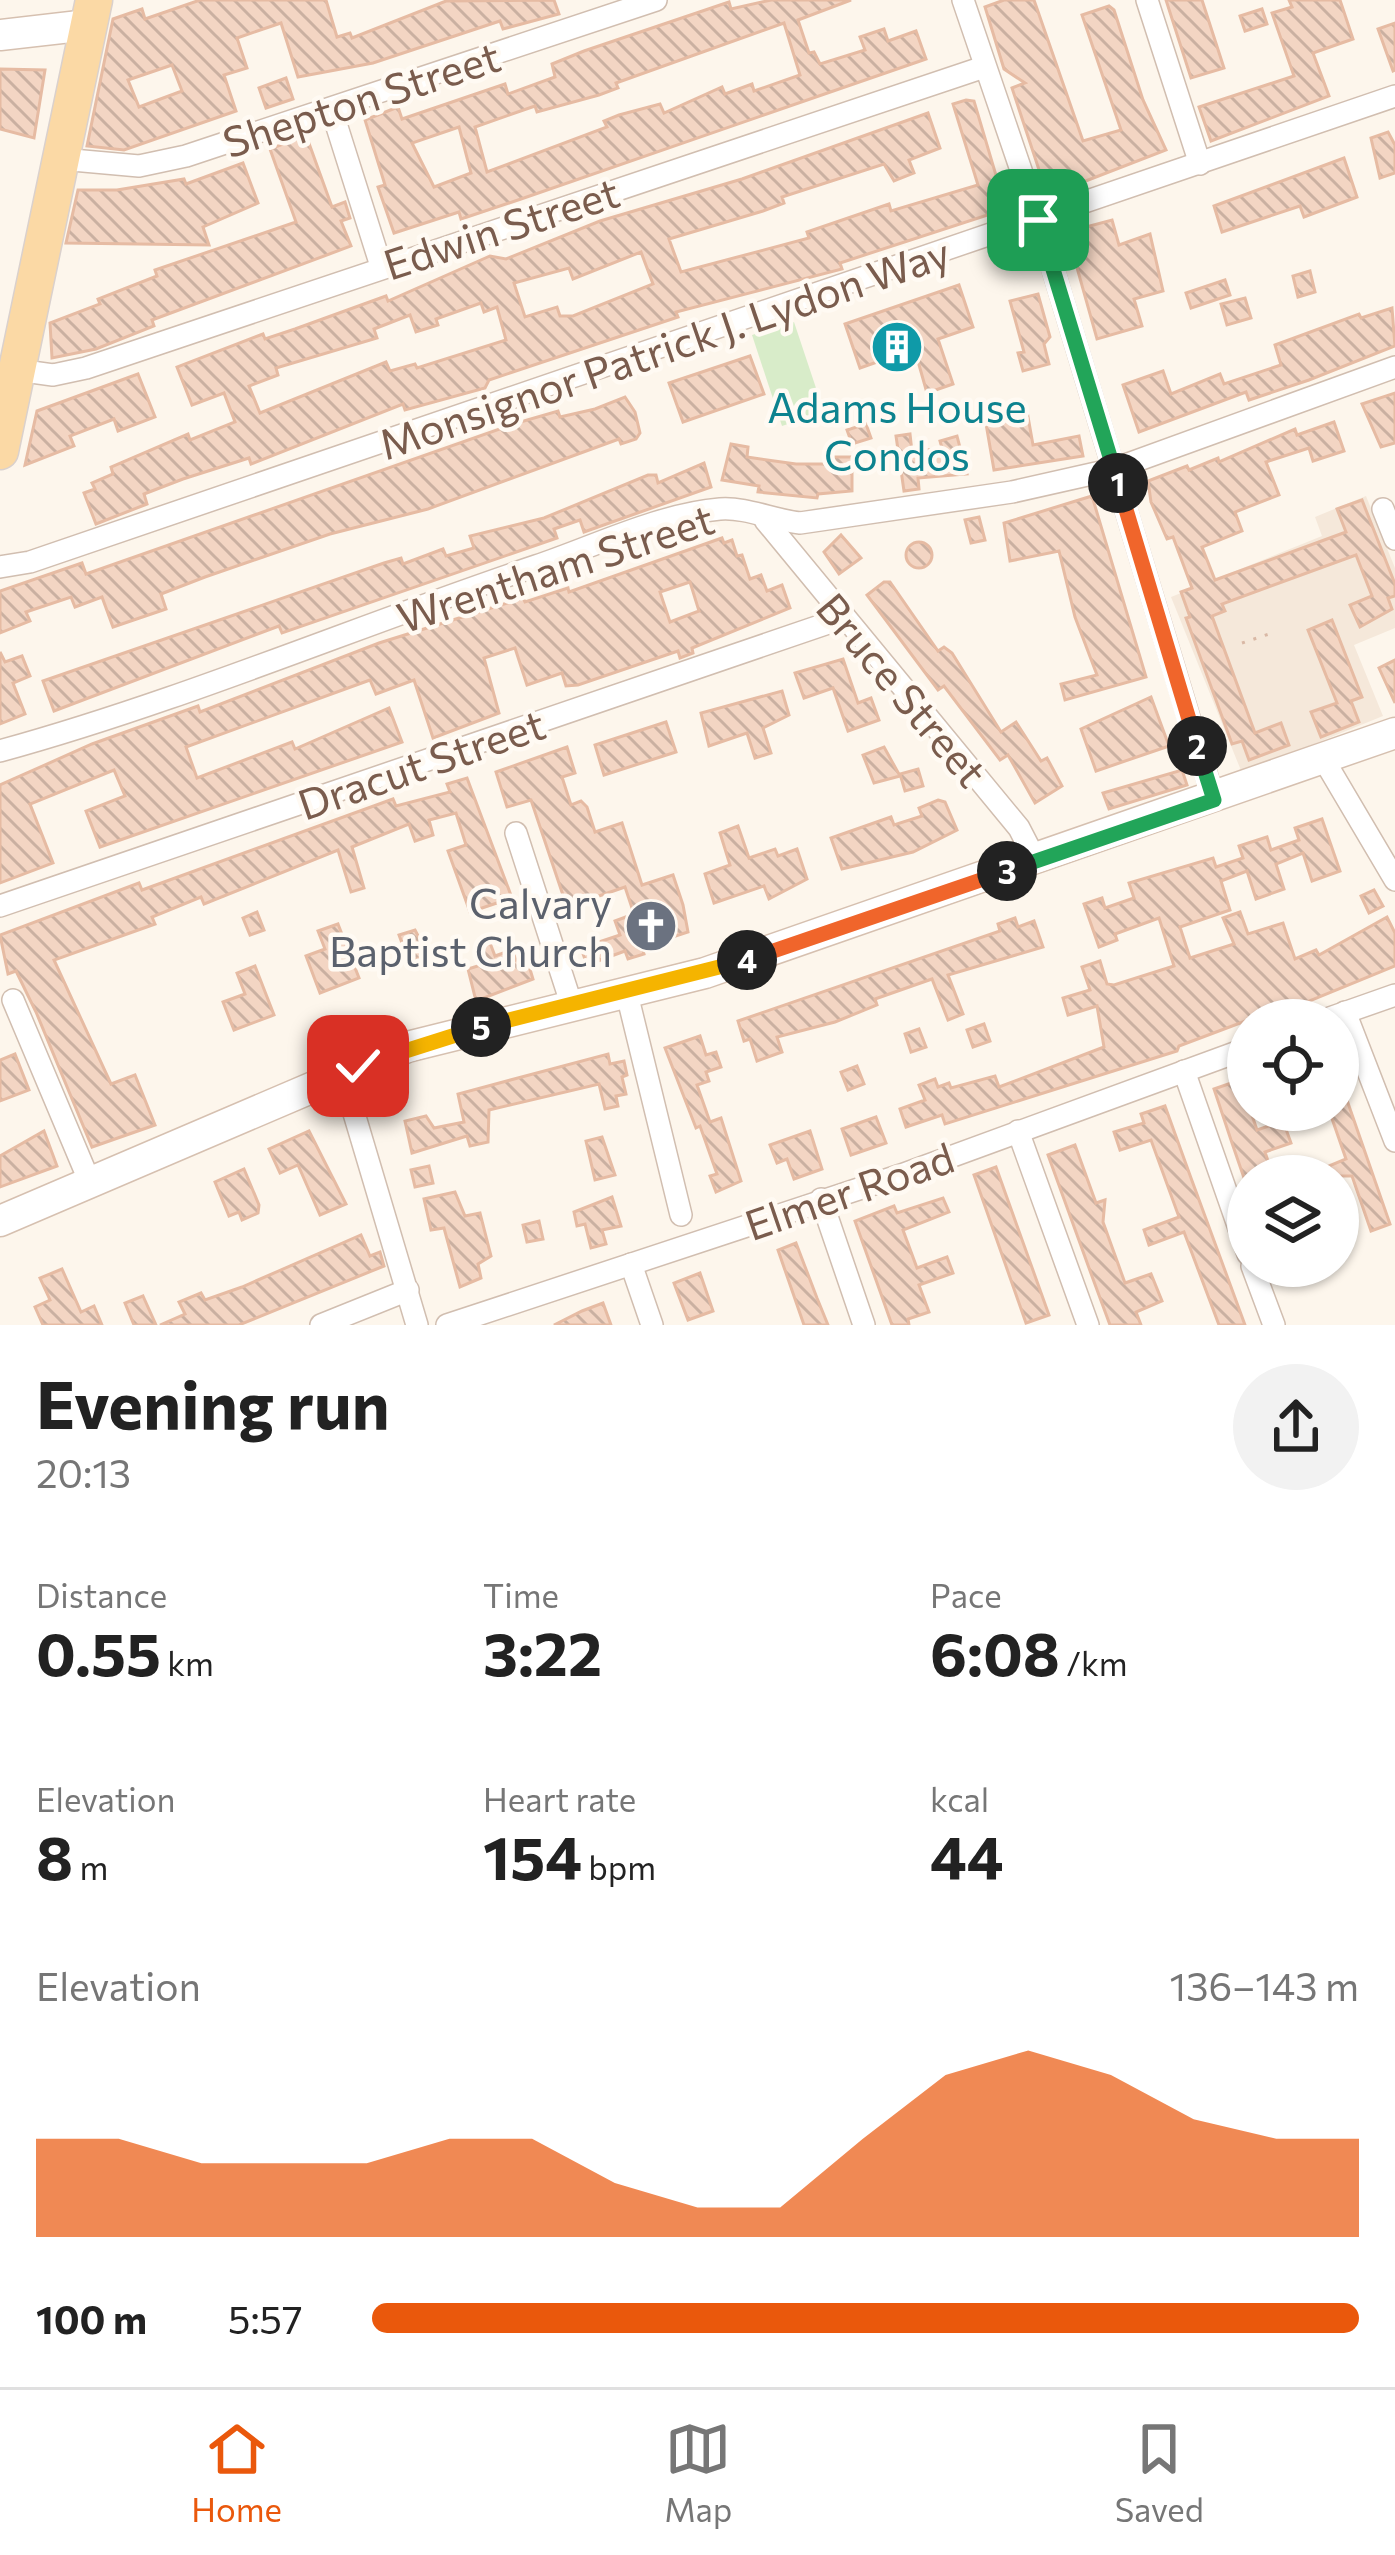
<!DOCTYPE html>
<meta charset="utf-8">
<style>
body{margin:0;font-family:Commissioner,sans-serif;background:#f2f2f2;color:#222;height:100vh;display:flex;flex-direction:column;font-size:45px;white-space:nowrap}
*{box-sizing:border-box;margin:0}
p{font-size:39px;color:#767676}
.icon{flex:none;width:66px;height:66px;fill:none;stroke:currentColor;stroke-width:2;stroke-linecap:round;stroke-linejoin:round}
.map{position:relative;height:1325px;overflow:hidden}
.sheet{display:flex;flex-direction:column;background:#fff;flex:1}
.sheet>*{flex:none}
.fabs{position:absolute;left:1227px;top:999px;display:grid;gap:24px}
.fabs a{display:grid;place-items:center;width:132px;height:132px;border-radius:50%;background:#fff;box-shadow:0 3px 9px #0004;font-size:60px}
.pin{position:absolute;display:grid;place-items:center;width:102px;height:102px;color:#fff;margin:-51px;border-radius:24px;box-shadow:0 6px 18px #0006}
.km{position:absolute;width:60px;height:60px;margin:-30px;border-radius:50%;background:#222;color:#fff;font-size:33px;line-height:60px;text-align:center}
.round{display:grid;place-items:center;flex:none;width:126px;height:126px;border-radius:63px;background:#f2f2f2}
.summary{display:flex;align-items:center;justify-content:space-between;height:204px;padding:0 36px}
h1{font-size:66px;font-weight:700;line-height:90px}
.stats{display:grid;grid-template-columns:repeat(3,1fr);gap:18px;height:204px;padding:12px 36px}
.stats div{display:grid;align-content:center}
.stats b{font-size:60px;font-weight:700}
.stats small{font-size:33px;font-weight:400}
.stats p{font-size:33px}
.chart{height:336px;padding:24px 36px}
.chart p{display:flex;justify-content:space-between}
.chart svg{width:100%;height:216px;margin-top:12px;fill:#ea580c;opacity:.7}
ul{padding:0 36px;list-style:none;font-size:39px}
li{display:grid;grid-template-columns:192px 144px 1fr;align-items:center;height:90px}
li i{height:30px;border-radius:15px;background:#ea580c}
.tabs{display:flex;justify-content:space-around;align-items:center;height:168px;border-top:3px solid #e0e0e0;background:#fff;font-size:33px;color:#767676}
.tabs a{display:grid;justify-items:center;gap:6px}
.tabs .selected{color:#ea580c}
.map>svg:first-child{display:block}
.residential{fill:#f5e8da}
.green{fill:#d8ecc9}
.building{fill:url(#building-back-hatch);stroke:#e6bba3;stroke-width:3;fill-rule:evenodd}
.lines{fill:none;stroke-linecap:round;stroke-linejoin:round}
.street-casing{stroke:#d1beb0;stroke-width:24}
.secondary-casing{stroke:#d6c0b0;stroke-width:33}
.primary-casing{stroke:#dad1cd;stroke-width:39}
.path{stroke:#d9b8a5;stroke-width:3;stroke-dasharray:3 9;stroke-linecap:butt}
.street{stroke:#fff;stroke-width:21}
.secondary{stroke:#fff;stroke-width:30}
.primary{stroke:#fbd9a5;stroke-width:36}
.split-1-casing{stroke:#fff;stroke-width:24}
.split-2-casing{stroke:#fff;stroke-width:24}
.split-3-casing{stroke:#fff;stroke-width:24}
.split-4-casing{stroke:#fff;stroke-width:24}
.split-5-casing{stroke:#fff;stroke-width:24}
.split-6-casing{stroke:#fff;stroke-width:24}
.split-1{stroke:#22a559;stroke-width:15}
.split-2{stroke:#f0652b;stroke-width:15}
.split-3{stroke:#22a559;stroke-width:15}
.split-4{stroke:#f0652b;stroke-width:15}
.split-5{stroke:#f5b400;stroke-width:15}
.split-6{stroke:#f5b400;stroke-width:15}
.labels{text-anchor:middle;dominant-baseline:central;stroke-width:9;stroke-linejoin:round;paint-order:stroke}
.street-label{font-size:42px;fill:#7a5c4d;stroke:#fffaf3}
.culture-label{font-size:42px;fill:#0d838f;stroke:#fffaf3}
.worship-label{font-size:42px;fill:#5b616d;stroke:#fffaf3;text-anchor:end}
</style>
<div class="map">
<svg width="1395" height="1325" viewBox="0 0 1395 1325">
<defs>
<pattern id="building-back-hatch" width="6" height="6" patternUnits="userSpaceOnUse" patternTransform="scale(3)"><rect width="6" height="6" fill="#f3d5c3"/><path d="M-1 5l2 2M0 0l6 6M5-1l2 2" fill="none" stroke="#cab0a1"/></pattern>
</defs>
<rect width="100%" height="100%" fill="#fdf6ec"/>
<path class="residential" d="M1366,496L1395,568V628L1354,645L1383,716L1242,773L1171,597L1322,536L1315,517Z"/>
<path class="green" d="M794,322L824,412L782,426L752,335Z"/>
<g class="building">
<path d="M200,0H326L337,37L350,33L352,38L446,1L554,0L559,14L503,29L500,21L373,63L298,77L281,23L237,38L247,68L224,75L236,111L124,150L87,146L113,19L142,9L145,19ZM172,65L182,91L139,107L128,80Z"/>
<path d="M771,0H851L798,20L809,53L814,52L820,64L865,50L860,37L884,29L888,41L916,31L926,59L521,199L461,219L459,212L394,233L378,187L385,185L365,120L398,107L402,119L505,84L508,94L555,77L552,64L584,51L729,2L731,9ZM784,23L800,75L754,91L752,84L725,94L722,87L664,113L660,104L619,115L604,121L607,127L487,172L475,127L535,106L537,112L599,95L618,88L616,83ZM459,127L471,173L434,187L412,143Z"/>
<path d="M1004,0H1034L1083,141L1121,130L1082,15L1109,6L1114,10L1143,100L1166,150L1052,194L1046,191L1012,88L1025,83L1004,69L985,7Z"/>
<path d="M1166,0H1202L1224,68L1191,78Z"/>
<path d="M1289,0H1340L1353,39L1313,53L1329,96L1211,141L1199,107L1294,76L1272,13L1292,7Z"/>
<path d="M1262,9L1267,24L1245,31L1240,16Z"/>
<path d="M1395,23V70L1393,71L1378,29Z"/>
<path d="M0,69L45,70L34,138L0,129Z"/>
<path d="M286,78L293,99L266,108L259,88Z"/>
<path d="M966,100L974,101L1006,209L840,263L842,269L676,312L678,317L489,380L485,388L405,410L403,404L251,464L249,458L183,479L144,494L147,504L96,524L84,493L95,489L92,483L113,474L111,467L188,434L190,440L235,422L224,393L192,405L177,367L263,334L265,339L295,329L386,296L388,301L490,256L506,259L600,221L742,179L928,113L940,148L909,160L914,173L894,181L884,164L782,197L784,203L763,211L669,239L681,272L809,238L807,232L889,204L891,211L978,185L953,104ZM641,252L653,284L573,316H560L557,307L525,317L514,283L569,268L573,279ZM481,303L484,312L497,307L506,340L417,368L415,364L390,371L386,362L260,413L249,386L278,375L276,368L377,338L374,329L410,315L416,332L438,325L436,319Z"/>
<path d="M1388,132L1395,145V173L1380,178L1371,138Z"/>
<path d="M306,135L332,207L345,202L350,218L341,221L351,246L152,320L154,326L96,349L52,358L50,323L100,304L98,299L157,276L155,270L296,222L270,149Z"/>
<path d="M1344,158L1357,197L1304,217L1300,206L1222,232L1214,206Z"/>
<path d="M243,163L258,203L203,227L209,245L66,243L78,190H117L184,179L186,184Z"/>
<path d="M1112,220L1119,245L1150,234L1163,291L1134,299L1142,326L1097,339L1067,232Z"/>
<path d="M1310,271L1315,292L1298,297L1293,276Z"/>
<path d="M1225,280L1230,295L1191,308L1186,293Z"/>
<path d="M959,285L973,327L938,339L953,384L927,393L912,340L899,343L900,354L860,368L845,324Z"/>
<path d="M1038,294L1050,337L1044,344L1049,364L1023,371L1018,353L1024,352L1010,301Z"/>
<path d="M1245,298L1251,318L1227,325L1221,304Z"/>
<path d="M1392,308L1395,346L1309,380L1249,400L1246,392L1139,432L1123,385L1163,371L1171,394L1220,374L1224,384L1281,365L1275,345L1359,314L1361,318Z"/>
<path d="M750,356L764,394L683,422L669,383Z"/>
<path d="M138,374L155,417L118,431L114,419L70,436L74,446L25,465L37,411Z"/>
<path d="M1395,393V443L1381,447L1362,404Z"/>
<path d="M625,397L635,412L640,433L636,439L621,444L619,439L428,509L330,534L205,577L161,594L166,609L113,627L102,597L75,607L71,597L26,612L30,621L0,633V591L82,563L86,574L517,423L558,411L560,417L595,409Z"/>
<path d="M1027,411L1033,445L1079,436L1083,456L994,470L985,418Z"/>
<path d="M1334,422L1344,451L1313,461L1309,448L1266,462L1279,495L1235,512L1242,531L1202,547L1215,580L1346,532L1337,509L1362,500L1395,584V596L1388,598L1392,609L1360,627L1350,605L1372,596L1356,555L1222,604L1225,611L1212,616L1255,733L1281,723L1289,745L1249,760L1242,741L1232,744L1186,618L1190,617L1181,592L1192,588L1173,537L1167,539L1151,502L1148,481L1187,466L1189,470L1218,458L1219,462L1295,429L1297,435Z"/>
<path d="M866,424L871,438L852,444L847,430Z"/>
<path d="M910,434L912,452L942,448L940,441L957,436L967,474L918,478L919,489L904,491L896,436Z"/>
<path d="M731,444L748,447L747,457L796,464H833V457H852V491L818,494L817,498L758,492L759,486L722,480Z"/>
<path d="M704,463L711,487L584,532L580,520L554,529L557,538L282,633L279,626L54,711L43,681L384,563L401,558L403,564L443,549L446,556L474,548L470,536L544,518L648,475H656L658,483Z"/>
<path d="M1092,496L1146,677L1065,700L1061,684L1097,675L1075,617L1059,551L1010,561L1004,523Z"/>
<path d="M979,517L985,540L971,543L965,520Z"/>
<path d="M841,535L861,558L839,574L824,552Z"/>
<path d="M722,538L724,543L732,540L737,556L742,555L750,579L761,575L767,591L782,585L790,608L692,648L693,653L680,658L678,651L578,685L566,686L562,673L527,685L515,648L484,658L499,713L433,738L414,680L376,694L370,680L186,747L197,778L292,742L295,749L389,708L402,742L100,847L86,811L125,796L114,770L30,804L53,863L0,883V785L92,744L198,706L200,712L379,643L523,598L525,602L568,588L569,592ZM690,582L699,611L670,622L660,592Z"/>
<circle cx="919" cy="555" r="13"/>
<path d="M884,582H890L938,651L944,647L952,653L1001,732L1016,722L1041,761L1047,758L1062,786L1035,803L1008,755L1000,760L944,686L938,690L867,595Z"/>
<path d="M1332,620L1362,697L1351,701L1359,722L1321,737L1311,712L1337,703L1308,630Z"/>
<path d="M0,652L5,662L22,656L30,676L13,683L25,714L0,724Z"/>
<path d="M843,659L858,703L871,698L879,720L848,731L833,688L804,698L795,673Z"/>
<path d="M1395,660V703L1379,668Z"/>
<path d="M782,691L789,715L763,728L771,753L755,758L747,733L709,746L701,713Z"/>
<path d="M1151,697L1169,746L1096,771L1081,729Z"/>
<path d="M666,722L676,752L604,775L595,745Z"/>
<path d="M567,747L575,773L562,777L571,805L581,801L587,807L595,832L622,823L642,885L673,875L683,905L688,932L642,947L644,954L628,959L625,951L587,965L581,948L620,935L615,921L634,914L625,887L567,907L531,800L507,807L496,772Z"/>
<path d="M884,747L900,776L874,783L863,755Z"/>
<path d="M918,769L923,786L905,791L900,774Z"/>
<path d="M1182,770L1187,785L1109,809L1103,793Z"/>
<path d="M467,778L512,898L470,912L448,851L466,845L456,813L429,820L433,835L415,841L409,824L352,847L364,888L351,892L338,850L204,904L201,897L152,917L155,924L54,960L111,1084L135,1075L155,1125L92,1147L36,1012L16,971L8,974L0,935L139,883L142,890L393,799L396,806L450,792L447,784Z"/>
<path d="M938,800L945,802L957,830L913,852L842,869L831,838L891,817L894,825L922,816L919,808Z"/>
<path d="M1322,819L1340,871L1312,881L1303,853L1276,864L1284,889L1256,899L1247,871L1221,881L1230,910L1180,927L1190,958L1234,944L1223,918L1240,912L1248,934L1283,923L1295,959L1316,950L1319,955L1387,917L1395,933V966L1263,1020H1248L1179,1046L1177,1051L945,1124L942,1115L906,1127L900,1109L925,1100L919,1085L935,1079L938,1087L949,1083L951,1088L995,1076L999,1087L1104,1047L1097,1006L1068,1015L1063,998L1090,990L1082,967L1100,961L1107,984L1114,985L1174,966L1159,918L1115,934L1117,940L1099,947L1084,904L1102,898L1105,908L1134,898L1129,883L1213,858L1216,867L1243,858L1239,846L1267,837L1271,850L1299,840L1295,828Z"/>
<path d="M738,826L749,858L775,849L778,856L797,849L807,879L769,899L764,886L714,903L705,874L730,865L720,833Z"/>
<path d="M1374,890L1383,906L1369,913L1361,896Z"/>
<path d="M257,912L264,930L250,935L243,918Z"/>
<path d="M1015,918L1018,927L1034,921L1043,947L948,975L963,1014L948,1020L932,979L875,999L877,1005L835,1022L777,1037L782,1052L757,1061L750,1039L744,1041L738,1021L1000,931L998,924Z"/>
<path d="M338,924L359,978L320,993L306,956L325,949L318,931Z"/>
<path d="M415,930L428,955L409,962L399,935Z"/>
<path d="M490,943L495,956L512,950L516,960L526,956L533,979L476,1001L468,969L481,965L475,950Z"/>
<path d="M255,966L274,1015L234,1030L223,1002L245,994L237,973Z"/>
<path d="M984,1024L990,1041L973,1047L967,1030Z"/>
<path d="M919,1029L926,1047L911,1052L905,1034Z"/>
<path d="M700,1036L706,1055L716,1052L721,1067L706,1072L709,1081L697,1085L710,1122L721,1118L741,1181L716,1192L710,1176L717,1174L700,1126L696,1128L665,1048Z"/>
<path d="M15,1054L29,1090L0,1101V1060Z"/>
<path d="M608,1054L610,1064L624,1061L627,1075L622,1077L626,1094L616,1096L618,1106L605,1109L599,1084L489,1110L488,1142L470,1146L467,1136L412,1153L405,1121L426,1116L434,1128L464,1122L458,1094Z"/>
<path d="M857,1066L864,1084L848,1090L841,1072Z"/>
<path d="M1240,1080L1257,1130L1283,1121L1291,1143L1265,1152L1273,1176L1244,1178L1232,1143L1214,1089Z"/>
<path d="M1340,1080L1390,1224L1371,1231L1352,1176H1305L1346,1159L1329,1110H1338Z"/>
<path d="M1165,1106L1191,1178L1245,1325H1219L1184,1232L1149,1245L1144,1230L1179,1217L1151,1140L1120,1150L1114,1132L1144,1123L1141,1114Z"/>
<path d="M876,1117L886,1143L851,1155L842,1129Z"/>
<path d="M44,1131L57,1166L0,1187V1156Z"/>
<path d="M309,1131L346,1204L320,1215L298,1165L280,1173L269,1149Z"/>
<path d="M810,1131L822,1169L794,1179L787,1159L777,1163L770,1145Z"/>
<path d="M602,1137L615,1175L595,1180L586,1141Z"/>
<path d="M1075,1145L1096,1203L1105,1200L1103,1222L1125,1283L1151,1274L1162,1301L1136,1312L1141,1325H1110L1093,1279L1048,1155Z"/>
<path d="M429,1166L433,1183L415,1187L411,1170Z"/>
<path d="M996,1167L1049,1315L1026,1323L974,1175Z"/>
<path d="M244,1169L259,1205L258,1213L242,1220L239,1212L229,1216L215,1182Z"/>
<path d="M455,1192L465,1216L480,1213L491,1256L478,1264L481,1278L460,1287L444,1228L431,1230L424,1199Z"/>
<path d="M612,1197L621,1226L602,1230L606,1244L591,1248L585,1224L577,1226L574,1212Z"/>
<path d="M943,1198L949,1212L903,1230L917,1268L947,1257L953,1273L919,1285L929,1312L908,1319L909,1325H892L855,1221L894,1206L897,1213Z"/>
<path d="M539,1221L543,1239L527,1242L523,1225Z"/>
<path d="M361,1235L370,1256L380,1252L384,1266L239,1325H160L185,1314L179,1302L201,1293L205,1300L242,1287Z"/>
<path d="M796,1243L817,1298L828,1325H804L778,1250Z"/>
<path d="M62,1269L81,1312L94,1306L102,1325H43L35,1307L50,1300L40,1278Z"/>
<path d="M700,1273L713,1311L688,1320L674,1283Z"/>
<path d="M143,1296L156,1325H134L125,1303Z"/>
<path d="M603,1303L611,1325H554L582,1311Z"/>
</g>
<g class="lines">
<g class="street-casing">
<g id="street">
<path d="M963,0L1038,220L1214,800"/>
<path d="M1147,0L1200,164"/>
<path d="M332,111L381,266"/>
<path d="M61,159L139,166L186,156L656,0"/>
<path d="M17,370L53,375L86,368L984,67"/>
<path d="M1383,509L1395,539"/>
<path d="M765,520L1019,828L1036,861"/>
<path d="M0,567L30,562L1395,96"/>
<path d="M0,751C182,701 357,626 536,566C593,547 659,514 720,509C746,507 773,520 800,523L1012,492L1114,469L1395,367"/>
<path d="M1324,760L1395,880"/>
<path d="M516,833L572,1006"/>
<path d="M0,906L843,618"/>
<path d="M627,994L681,1215"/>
<path d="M13,1000L91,1185"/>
<path d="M1345,1012L1395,1141"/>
<path d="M1324,1020L1395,995"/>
<path d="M1184,1071L1248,1254"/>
<path d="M342,1073L417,1325"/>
<path d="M1018,1131L1088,1325"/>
<path d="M821,1199L864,1325"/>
<path d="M631,1264L652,1325"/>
<path d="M1252,1266L1274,1325"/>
<path d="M321,1325L408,1290"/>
<path d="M447,1325L901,1175L1248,1048"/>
</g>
</g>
<g class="secondary-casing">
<g id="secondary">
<path d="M0,35L88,25"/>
<path d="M0,1221L407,1047L705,973L1395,733"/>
</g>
</g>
<g class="primary-casing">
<path id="primary" d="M0,451L94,0"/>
</g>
<path class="path" d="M1242,643L1269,634"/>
<use href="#street" class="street"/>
<use href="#secondary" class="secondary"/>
<use href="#primary" class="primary"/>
</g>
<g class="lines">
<g class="split-1-casing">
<path id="split-1" d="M1038,220L1118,483"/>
</g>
<g class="split-2-casing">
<path id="split-2" d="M1118,483L1197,746"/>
</g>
<g class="split-3-casing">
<path id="split-3" d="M1007,871L1214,800L1197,746"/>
</g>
<g class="split-4-casing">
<path id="split-4" d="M747,960L1007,871"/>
</g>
<g class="split-5-casing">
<path id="split-5" d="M481,1027L747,960"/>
</g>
<g class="split-6-casing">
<path id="split-6" d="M358,1066L481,1027"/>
</g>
<use href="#split-1" class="split-1"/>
<use href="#split-2" class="split-2"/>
<use href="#split-3" class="split-3"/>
<use href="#split-4" class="split-4"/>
<use href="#split-5" class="split-5"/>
<use href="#split-6" class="split-6"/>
</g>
<defs>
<g id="building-disc" transform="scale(2.7)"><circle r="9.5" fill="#0f9aa8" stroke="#fffaf3"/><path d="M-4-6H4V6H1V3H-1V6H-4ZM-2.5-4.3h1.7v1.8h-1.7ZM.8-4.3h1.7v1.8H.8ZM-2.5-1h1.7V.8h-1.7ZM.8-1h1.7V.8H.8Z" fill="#fff"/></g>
<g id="church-disc" transform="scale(2.7)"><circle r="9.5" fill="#6b7280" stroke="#fffaf3"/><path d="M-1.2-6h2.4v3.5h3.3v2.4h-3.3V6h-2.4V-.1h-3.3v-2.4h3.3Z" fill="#fff"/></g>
</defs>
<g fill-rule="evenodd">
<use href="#building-disc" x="897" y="347"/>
<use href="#church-disc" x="651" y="926"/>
</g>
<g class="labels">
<g class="street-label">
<text transform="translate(361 98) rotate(-18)">Shepton Street</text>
<text transform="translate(501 227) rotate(-18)">Edwin Street</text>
<text transform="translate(664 347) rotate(-19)">Monsignor Patrick J. Lydon Way</text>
<text transform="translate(555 567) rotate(-18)">Wrentham Street</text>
<text transform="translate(903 689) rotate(50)">Bruce Street</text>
<text transform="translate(421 763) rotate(-19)">Dracut Street</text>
<text transform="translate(849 1190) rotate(-19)">Elmer Road</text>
</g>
<g class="culture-label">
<text x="897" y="406">Adams House<tspan x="897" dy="48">Condos</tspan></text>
</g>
<g class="worship-label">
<text x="612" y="902">Calvary<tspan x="612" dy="48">Baptist Church</tspan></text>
</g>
</g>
</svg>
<div class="fabs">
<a><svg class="icon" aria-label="locate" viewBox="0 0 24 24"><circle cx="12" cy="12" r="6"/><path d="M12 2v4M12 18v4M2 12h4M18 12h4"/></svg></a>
<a><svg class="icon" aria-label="layers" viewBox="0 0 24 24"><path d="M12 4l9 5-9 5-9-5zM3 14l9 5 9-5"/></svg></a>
</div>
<div class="pin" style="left:1038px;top:220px;background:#1e9e55"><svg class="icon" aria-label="arrive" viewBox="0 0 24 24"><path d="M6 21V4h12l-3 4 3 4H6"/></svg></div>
<div class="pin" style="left:358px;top:1066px;background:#d93025"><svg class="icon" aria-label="check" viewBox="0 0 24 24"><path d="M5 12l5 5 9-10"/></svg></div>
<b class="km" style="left:1118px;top:483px">1</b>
<b class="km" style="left:1197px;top:746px">2</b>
<b class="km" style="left:1007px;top:871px">3</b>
<b class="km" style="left:747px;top:960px">4</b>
<b class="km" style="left:481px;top:1027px">5</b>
</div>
<section class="sheet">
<div class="summary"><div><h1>Evening run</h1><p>20:13</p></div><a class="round"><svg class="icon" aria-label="share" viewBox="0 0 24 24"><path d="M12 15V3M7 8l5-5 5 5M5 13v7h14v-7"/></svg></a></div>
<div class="stats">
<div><p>Distance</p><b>0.55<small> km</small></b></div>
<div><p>Time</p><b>3:22</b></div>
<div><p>Pace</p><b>6:08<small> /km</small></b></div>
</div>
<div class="stats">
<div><p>Elevation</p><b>8<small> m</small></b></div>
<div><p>Heart rate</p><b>154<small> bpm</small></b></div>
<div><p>kcal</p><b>44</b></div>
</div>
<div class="chart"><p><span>Elevation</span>136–143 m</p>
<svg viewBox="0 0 160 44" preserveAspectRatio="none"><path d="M0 44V24L10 24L20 29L30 29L40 29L50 24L60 24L70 33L80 38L90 38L100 24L110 11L120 6L130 11L140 20L150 24L160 24V44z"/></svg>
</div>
<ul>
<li><b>100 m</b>5:57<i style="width:100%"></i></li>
</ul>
</section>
<nav class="tabs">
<a class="selected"><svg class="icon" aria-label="home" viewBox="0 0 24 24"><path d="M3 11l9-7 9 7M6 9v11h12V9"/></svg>Home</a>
<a><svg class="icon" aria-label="map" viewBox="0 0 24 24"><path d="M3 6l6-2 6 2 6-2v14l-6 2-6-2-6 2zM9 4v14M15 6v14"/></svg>Map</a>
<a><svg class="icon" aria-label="saved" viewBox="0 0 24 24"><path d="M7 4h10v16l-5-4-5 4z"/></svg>Saved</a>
</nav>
